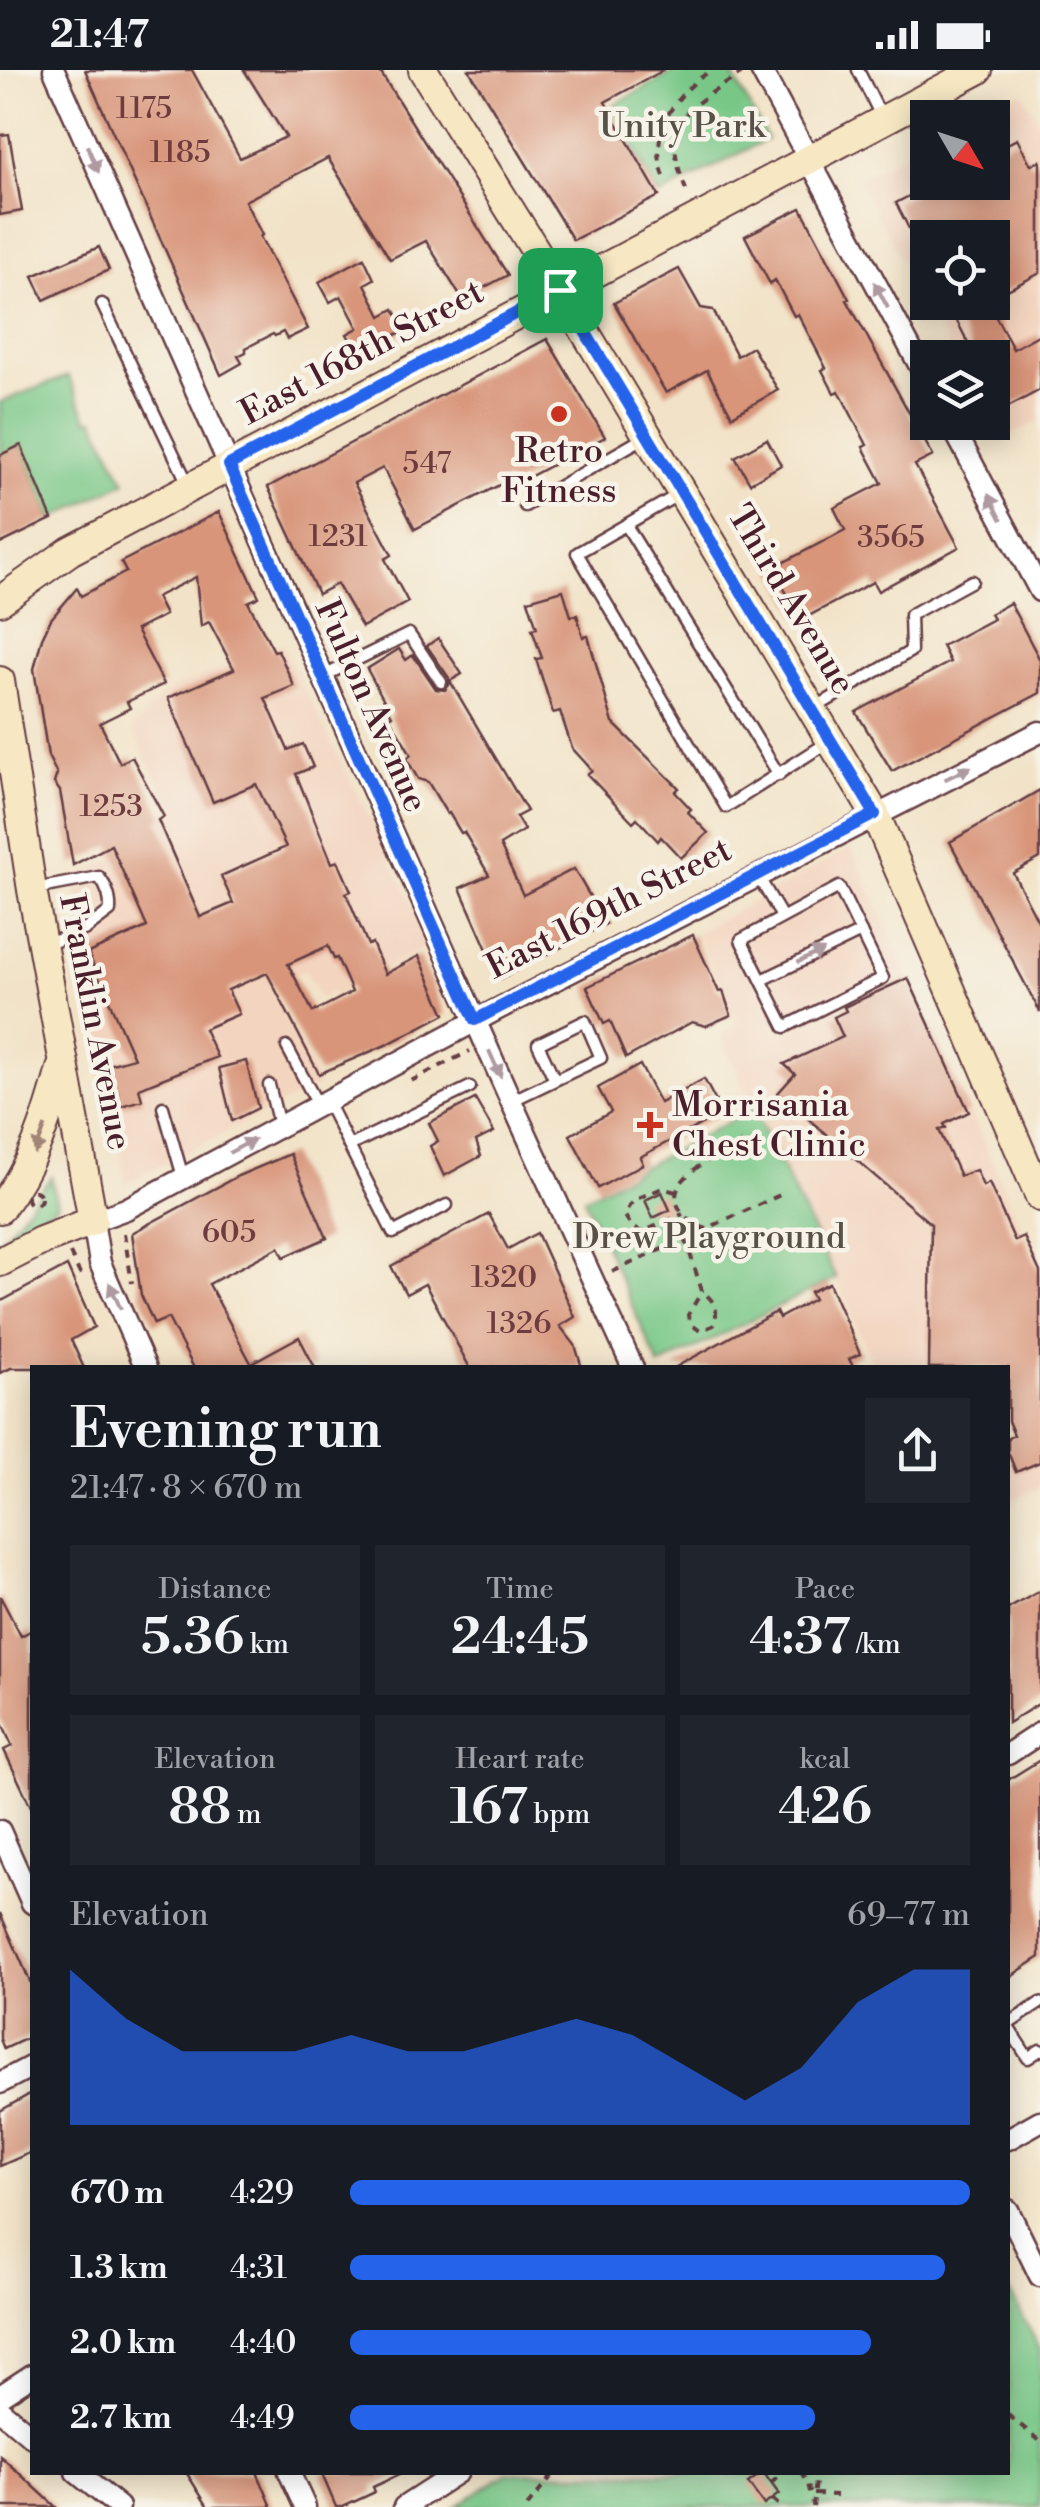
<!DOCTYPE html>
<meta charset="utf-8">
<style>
body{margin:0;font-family:"Libre Bodoni",serif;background:#20242c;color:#f1f3f6;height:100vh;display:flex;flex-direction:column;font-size:38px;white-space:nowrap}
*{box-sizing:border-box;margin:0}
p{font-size:32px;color:#9ea1a6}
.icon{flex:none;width:55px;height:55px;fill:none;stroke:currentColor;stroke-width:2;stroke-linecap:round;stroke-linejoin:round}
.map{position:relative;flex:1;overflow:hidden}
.panel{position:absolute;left:30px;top:1295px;width:980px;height:1110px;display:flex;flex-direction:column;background:#171b24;border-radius:0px;box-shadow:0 5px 25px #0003}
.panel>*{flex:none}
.needle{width:65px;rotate:129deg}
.buttons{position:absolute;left:910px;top:30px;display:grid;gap:20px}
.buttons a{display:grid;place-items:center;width:100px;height:100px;border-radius:0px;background:#171b24;box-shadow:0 5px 25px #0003;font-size:50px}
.pin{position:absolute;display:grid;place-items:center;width:85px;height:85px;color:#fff;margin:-42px;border-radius:20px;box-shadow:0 5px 15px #0006}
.round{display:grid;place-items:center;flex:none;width:105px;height:105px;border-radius:0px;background:#20242c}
.summary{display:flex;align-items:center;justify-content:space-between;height:170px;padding:0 40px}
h1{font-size:55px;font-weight:600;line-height:75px}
.figures{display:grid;grid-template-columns:repeat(3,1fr);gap:15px;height:170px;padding:10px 40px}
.figures div{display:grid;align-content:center;border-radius:0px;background:#20242c;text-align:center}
.figures b{font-size:50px;font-weight:600}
.figures small{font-size:28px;font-weight:400}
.figures p{font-size:28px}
.chart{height:280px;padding:20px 40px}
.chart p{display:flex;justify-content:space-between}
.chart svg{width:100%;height:180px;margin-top:10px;fill:#2563eb;opacity:.7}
ul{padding:0 40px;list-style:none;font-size:32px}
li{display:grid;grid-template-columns:160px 120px 1fr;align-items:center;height:75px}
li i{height:25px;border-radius:12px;background:#2563eb}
.status{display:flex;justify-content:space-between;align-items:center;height:70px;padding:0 50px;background:#171b24;direction:ltr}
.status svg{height:28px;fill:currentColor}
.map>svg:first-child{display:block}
.built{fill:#f3d4bf;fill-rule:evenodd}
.green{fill:#78c787;stroke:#617359;stroke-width:2.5}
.building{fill:#d8957a;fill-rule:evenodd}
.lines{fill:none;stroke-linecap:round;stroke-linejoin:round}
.lane-casing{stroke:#633c43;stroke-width:15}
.street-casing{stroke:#633c43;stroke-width:25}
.secondary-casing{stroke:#633c43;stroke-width:32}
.path{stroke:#633c43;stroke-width:4;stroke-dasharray:8 8;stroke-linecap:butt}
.lane{stroke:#fff;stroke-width:10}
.street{stroke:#fff;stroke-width:20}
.secondary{stroke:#f7e8c3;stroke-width:28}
.oneway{fill:#ae9aa0}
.oneway2{fill:#a08477}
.route-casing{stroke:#fff;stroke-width:20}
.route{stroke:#2563eb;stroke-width:12}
.poi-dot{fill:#c8321e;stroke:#f7f3e8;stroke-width:4}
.labels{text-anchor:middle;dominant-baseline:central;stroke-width:9;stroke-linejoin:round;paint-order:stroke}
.number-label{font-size:30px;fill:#6e3c3f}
.park-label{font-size:35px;fill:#585147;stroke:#f7f3e8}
.street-label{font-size:35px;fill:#4a1f2b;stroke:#f7f3e8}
.poi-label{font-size:35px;fill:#4a1f2b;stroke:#f7f3e8}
</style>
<div class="status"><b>21:47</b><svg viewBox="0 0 49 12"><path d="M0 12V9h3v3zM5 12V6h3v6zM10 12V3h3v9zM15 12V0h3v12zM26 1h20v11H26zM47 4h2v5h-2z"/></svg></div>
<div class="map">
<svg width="1040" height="2437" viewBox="0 0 1040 2437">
<rect width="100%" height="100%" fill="#f7f3e8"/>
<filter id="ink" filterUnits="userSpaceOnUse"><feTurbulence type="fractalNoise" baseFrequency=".01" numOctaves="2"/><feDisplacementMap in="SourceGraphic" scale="20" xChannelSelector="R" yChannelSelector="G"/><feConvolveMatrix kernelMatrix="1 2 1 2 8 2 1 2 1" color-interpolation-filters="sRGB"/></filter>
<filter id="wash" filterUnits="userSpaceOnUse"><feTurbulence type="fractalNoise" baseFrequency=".0048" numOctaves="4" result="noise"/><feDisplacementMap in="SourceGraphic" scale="40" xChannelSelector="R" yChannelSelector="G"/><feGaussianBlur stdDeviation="2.25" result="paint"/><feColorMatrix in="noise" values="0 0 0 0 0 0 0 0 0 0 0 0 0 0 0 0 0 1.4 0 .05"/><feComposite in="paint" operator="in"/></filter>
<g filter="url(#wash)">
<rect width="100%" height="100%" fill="#f2e3c8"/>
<g class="built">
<path d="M1022,21L1040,55V350L999,372L989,353L992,352V288L954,287L858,109L927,71L928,112H992V48L972,47ZM928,168H992V232H928Z"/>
<path d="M282,573L432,874L333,927L331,922L321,929L305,900L271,917L319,1015L126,1113L75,808L112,788L109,775L174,744L132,659L160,629L176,618Z"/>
<path d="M851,778L1040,1198V1416L1008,1434V1298L873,1297L836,1208L753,1039L721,964L738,955L696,863Z"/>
</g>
<g class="green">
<path d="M678,0H730L767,69L659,126L612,36Z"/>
<path d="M68,306L88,350L94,349L125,412L52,449L22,376L0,385V332Z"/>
<path d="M753,1039L836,1208L659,1296L584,1128Z"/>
<path d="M51,1107L57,1135L0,1173V1172Z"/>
<path d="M1008,2219L1040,2279V2437H455L508,2403L1008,2402Z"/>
</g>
<g id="blocks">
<g class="building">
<path d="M85,0H192L240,88L286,67L244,0H379L508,205L462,229L426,171L390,189L328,88L245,131L262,165L260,167L308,259L287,269L283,262L275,266L273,264L246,278V282L238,286L242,293L221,305Z"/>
<path d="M469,0H664L605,32L659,126L573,170Z"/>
<path d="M9,64L22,141L0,145V65Z"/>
<path d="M1017,69L1031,95L1040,91V203L992,228V168H928V196L896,133L935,112H992V82Z"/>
<path d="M801,138L849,229L847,230L933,386L915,395L959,477L878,521L873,512L801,550L773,498L845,460L834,438L882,413L863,377L867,375L839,321L834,323L822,300L826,298L798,244L794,246L775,210L770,214L745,166Z"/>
<path d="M99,177L109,200L44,230L33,206Z"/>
<path d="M364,188L374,209L365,214L381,246L394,239L405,260L358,284L347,264L358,258L341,226L330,232L319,212Z"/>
<path d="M679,199L701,238L713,240L737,286L752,277L778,320L732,346L707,300L666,323L614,233Z"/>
<path d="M947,232H988L1013,279L1040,264V320L1006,338L992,312V288H976Z"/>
<path d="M547,269L605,367L510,417L507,411L415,459L383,398L354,413L392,485L385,489L408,532L362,557L337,514L318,524L268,417Z"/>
<path d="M767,369L781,395L750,413L735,387Z"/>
<path d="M21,375L52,449L0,474V385Z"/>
<path d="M219,442L259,527L248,532L274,581L278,580L294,616L265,628L288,680L303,674L313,697L296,704L332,793L338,791L351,821L346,823L368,875L372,873L385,904L419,886L445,944L388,974L319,1004L267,903L228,920L239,944L204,959L217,987L139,1018L142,1030L121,1036L117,1020L106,1023L101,997L134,988L88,883L147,857L111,775L73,795L60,721L54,713L57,704L48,686L34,599L42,568L51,549L77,518L81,526L126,502L121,492ZM196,507L201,556L209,552L234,599L168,628L213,732L256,714L286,777L221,806L233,833L200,847L158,750L164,747L132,687L120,693L100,653L130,638L127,632L164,614L136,560L165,545L156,527ZM328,876L334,889L337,888L352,922L313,942L288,894Z"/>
<path d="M563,520L571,546L577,545L583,567L588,566L613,653L679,718L675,722L691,739L688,742L708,763L681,788L661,767L658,771L637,748L633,752L587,704L592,700L572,678L560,641L553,643L536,589L542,588L532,559L537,558L528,530Z"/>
<path d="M1010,533L1040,590V623L892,701L856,642L950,592L942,576L993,549L990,544Z"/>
<path d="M438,568L462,604L450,611L527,741L516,747L524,760L500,775L523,825L574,799L606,854L500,909L460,818L489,805L464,762L461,763L449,743L447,744L428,712L418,709L413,700L407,689L411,684L389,647L392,645L367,599L399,579L406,590L413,585L436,619L445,620L449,615V608L427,576Z"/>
<path d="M1040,720V788L1013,803L1040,855V942L950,772Z"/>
<path d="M693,865L719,922L723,921L731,945L706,956L692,952L626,988L610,951L604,954L587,917Z"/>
<path d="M908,908L969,1042L944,1054L946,1058L939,1060L960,1106L976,1100L983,1116L989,1113L1015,1171L1024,1167L1040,1202V1392L1016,1402L1008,1382V1368L1014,1365L1008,1351V1298H929L931,1154L778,1023L795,1004L784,994L843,967L834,947L846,941L844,937Z"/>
<path d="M246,991L258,1038L232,1051L219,998Z"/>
<path d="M640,995L660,1033L704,1009L722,1043L640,1087L643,1094L598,1118L570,1065L611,1042L598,1018Z"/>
<path d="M475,1029L494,1062L476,1071L481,1086L444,1106L430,1076L438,1071L429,1053Z"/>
<path d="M290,1084L327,1168L284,1187L279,1177L209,1214L251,1293L299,1267L315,1298H194L168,1248L154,1254L141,1225L132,1163L238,1106Z"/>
<path d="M662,1122L670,1140L653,1148L645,1130Z"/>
<path d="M489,1144L508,1179L537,1163L575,1247L560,1256L575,1275L582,1298H470L425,1214L406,1224L391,1196Z"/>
<path d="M67,1196L94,1257L71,1270L84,1298H11L0,1303V1232Z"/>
<path d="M829,1213L860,1284L849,1289L854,1298H674L776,1242L779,1248L814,1229L810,1222Z"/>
<path d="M1040,1521V1633L1008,1653V1539Z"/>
<path d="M0,1526L21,1566L32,1560V1739L4,1680L12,1676L0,1649Z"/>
<path d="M1040,1690V1887L1008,1908V1710Z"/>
<path d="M0,1843L32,1916V1966L4,1979L0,1969Z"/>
<path d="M32,2023V2082L0,2096V2041Z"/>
<path d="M0,2386L29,2412L56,2437H0Z"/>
<path d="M186,2402H257L272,2437H208Z"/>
<path d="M321,2402H405L373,2417L375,2422L343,2437H336Z"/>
<path d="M763,2402L779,2424L764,2435L748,2413Z"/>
</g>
</g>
</g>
<g filter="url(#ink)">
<use href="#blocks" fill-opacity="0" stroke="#633c43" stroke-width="2.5"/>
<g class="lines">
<g class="lane-casing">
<g id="lane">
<path d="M858,0L882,48"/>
<path d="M102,234L190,418"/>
<path d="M681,423L577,483L726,737L830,671"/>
<path d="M525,436L647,366"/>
<path d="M626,455L779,705"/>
<path d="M324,606L409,564L441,612"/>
<path d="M813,639L911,581L910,545L972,511"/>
<path d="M758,806L782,847"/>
<path d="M839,817L883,908L785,957L741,870Z"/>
<path d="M35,819L99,807C107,817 111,828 110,841L86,859L43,876"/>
<path d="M762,910L861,862"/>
<path d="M287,977L318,1035"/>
<path d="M269,1015L279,1055"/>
<path d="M511,1031L601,988L585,951L538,974L555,1010"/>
<path d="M327,1032L393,1163L447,1135"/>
<path d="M163,1037L183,1107"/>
<path d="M349,1076L470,1017"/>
<path d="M1008,1954L1040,1933"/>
<path d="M1008,1957L1028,1988L1040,1980"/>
</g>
</g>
<g class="street-casing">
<g id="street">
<path d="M54,0L511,1031L633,1298"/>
<path d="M761,0L928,311"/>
<path d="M950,352L1040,521"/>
<path d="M146,1298L100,1193L93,1151L126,1139L496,940L1040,662"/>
<path d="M1008,1684L1040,1663"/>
<path d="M0,1761L32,1833"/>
<path d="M0,2013L32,1996"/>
<path d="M1008,2069L1040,2051"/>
<path d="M1008,2140L1040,2206"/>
<path d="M0,2326L32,2305"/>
<path d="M0,2340L32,2367"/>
<path d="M76,2402L119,2437"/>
<path d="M289,2402L305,2437"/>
<path d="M404,2437L458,2402"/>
</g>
</g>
<g class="secondary-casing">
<g id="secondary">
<path d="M423,0L560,220L875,744L1040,1127"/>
<path d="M0,531L70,481L978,0"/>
<path d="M0,611L32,820L93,1151L41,1171L0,1192"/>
<path d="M0,1139C32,1096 47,1051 61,999"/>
</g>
</g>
<g class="path">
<path d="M664,106C647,62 676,22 712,0"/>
<path d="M686,120C658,47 687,40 742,3"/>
<path d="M411,1011L470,981"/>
<circle cx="34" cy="1128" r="7"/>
<path d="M676,1122L662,1118C648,1125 628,1128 625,1146L632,1157L642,1162L683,1144"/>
<path d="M707,1159C696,1155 688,1151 681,1141C657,1108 727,1081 749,1069"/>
<path d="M124,1163L132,1213"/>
<path d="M685,1168L702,1221L688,1245L691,1254L700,1261L714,1255C719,1238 715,1232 702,1221"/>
<path d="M70,1183L81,1206"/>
<path d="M612,1202L780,1125"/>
<path d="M1008,2345L1040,2371"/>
<path d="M753,2402L756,2408"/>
<path d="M800,2402L808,2414L813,2434"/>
<path d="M771,2413L785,2402"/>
<path d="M814,2424L837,2425"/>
<path d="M772,2429L781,2437"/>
<path d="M527,2437L555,2402"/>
<path d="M813,2437L817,2402"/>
</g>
<use href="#lane" class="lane"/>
<use href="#street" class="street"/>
<use href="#secondary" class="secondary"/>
</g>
<defs><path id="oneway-solid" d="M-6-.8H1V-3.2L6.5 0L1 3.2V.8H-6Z" transform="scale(2.5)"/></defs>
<g class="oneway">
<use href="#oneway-solid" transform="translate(93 89) rotate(66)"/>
<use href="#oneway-solid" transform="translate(881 225) rotate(-118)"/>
<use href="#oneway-solid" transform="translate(995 437) rotate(-118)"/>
<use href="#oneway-solid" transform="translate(958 703) rotate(-26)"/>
<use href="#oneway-solid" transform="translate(811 886) rotate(-26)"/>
<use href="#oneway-solid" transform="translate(495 994) rotate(66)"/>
<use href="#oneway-solid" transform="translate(242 1076) rotate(-28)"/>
<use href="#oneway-solid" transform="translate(115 1226) rotate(-114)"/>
</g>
<use class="oneway2" href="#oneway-solid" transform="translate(40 1070) rotate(111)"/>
</g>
<g class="lines" filter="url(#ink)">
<g class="route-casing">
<path id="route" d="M560,220L875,744L475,950L229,395Z"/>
</g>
<use href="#route" class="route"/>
</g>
<g class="poi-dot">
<circle cx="559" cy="344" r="10"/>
<path d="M645 1040h10v10h10v10h-10v10h-10v-10h-10v-10h10z"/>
</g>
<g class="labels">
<g class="number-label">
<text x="144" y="39">1175</text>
<text x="180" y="83">1185</text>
<text x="427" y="394">547</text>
<text x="338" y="467">1231</text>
<text x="891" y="468">3565</text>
<text x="111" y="737">1253</text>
<text x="229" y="1163">605</text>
<text x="504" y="1208">1320</text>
<text x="519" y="1254">1326</text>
</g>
<g class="park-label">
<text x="682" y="56">Unity Park</text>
<text x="709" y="1167">Drew Playground</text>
</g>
<g class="street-label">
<text transform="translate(362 283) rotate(-28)">East 168th Street</text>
<text transform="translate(791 530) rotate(59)">Third Avenue</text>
<text transform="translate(371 636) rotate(66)">Fulton Avenue</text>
<text transform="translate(609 839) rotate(-27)">East 169th Street</text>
<text transform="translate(95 952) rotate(79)">Franklin Avenue</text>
</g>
<g class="poi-label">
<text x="559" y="381">Retro<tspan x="559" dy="40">Fitness</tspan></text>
<text x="672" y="1035" text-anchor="start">Morrisania<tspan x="672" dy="40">Chest Clinic</tspan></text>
</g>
</g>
</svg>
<div class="buttons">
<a><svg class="needle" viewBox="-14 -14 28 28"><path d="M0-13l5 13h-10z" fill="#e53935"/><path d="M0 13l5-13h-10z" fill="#9ea1a6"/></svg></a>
<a><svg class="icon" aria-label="locate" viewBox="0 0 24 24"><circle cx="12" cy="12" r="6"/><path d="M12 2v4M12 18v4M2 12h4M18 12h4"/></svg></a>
<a><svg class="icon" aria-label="layers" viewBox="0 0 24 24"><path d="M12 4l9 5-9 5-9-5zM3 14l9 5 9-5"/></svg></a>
</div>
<div class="pin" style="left:560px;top:220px;background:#1e9e55"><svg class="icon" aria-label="arrive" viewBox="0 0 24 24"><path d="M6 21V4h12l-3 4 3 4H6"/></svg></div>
<section class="panel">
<div class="summary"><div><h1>Evening run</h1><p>21:47 · 8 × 670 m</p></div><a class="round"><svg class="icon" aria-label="share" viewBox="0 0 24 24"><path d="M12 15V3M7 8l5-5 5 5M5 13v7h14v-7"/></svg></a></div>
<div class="figures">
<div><p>Distance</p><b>5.36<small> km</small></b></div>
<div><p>Time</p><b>24:45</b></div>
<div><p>Pace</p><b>4:37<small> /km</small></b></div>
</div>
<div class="figures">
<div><p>Elevation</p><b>88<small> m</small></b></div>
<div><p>Heart rate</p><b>167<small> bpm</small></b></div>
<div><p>kcal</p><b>426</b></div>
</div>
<div class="chart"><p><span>Elevation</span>69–77 m</p>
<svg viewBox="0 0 160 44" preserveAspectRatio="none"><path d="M0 44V6L10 18L20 26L30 26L40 26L50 22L60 26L70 26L80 22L90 18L100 22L110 30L120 38L130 30L140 14L150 6L160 6V44z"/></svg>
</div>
<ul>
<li><b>670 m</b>4:29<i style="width:100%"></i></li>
<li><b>1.3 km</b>4:31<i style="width:96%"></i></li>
<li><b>2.0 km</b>4:40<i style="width:84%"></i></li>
<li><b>2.7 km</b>4:49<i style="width:75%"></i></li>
</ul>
</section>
</div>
